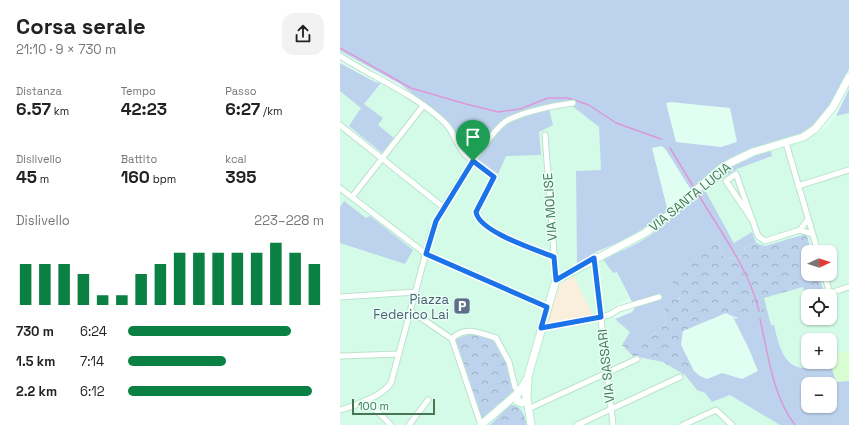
<!DOCTYPE html>
<html lang="it">
<meta charset="utf-8">
<style>
body{margin:0;font-family:"Space Grotesk",sans-serif;background:#f2f2f2;color:#222;height:100vh;display:flex;flex-direction:column;font-size:15px;white-space:nowrap}
*{box-sizing:border-box;margin:0}
p{font-size:13px;color:#767676}
.icon{flex:none;width:22px;height:22px;fill:none;stroke:currentColor;stroke-width:2;stroke-linecap:round;stroke-linejoin:round}
.map{position:relative;flex:1;overflow:hidden}
.details{display:flex;flex-direction:column;background:#fff;width:340px}
.details>*{flex:none}
.needle{width:26px;rotate:86deg}
.tools{position:absolute;left:461px;top:245px;display:grid;gap:8px}
.tools a{display:grid;place-items:center;width:36px;height:36px;border-radius:8px;background:#fff;box-shadow:0 1px 3px #0004;font-size:20px}
.scale{position:absolute;left:12px;bottom:10px;width:83px;box-sizing:border-box;padding-left:4px;border:2px solid #457754;border-top:0;font-size:11px;line-height:14px;white-space:nowrap;color:#457754;-webkit-text-stroke:3px #e8fff5;paint-order:stroke}
.pin{position:absolute;display:grid;place-items:center;width:34px;height:34px;color:#fff;margin:-41px -17px;border-radius:50% 50% 50% 0;rotate:-45deg;box-shadow:0 0 4px #0007}
.pin .icon{rotate:45deg}
.round{display:grid;place-items:center;flex:none;width:42px;height:42px;border-radius:12px;background:#f2f2f2}
.overview{display:flex;align-items:center;justify-content:space-between;height:68px;padding:0 16px}
h1{font-size:22px;font-weight:700;line-height:30px}
.metrics{display:grid;grid-template-columns:repeat(3,1fr);gap:6px;height:68px;padding:4px 16px}
.metrics div{display:grid;align-content:center}
.metrics b{font-size:17px;font-weight:700}
.metrics small{font-size:11px;font-weight:400}
.metrics p{font-size:11px}
.chart{height:112px;padding:8px 16px}
.chart p{display:flex;justify-content:space-between}
.chart svg{width:100%;height:72px;margin-top:4px;stroke:#0b8043;stroke-width:6}
ul{padding:0 16px;list-style:none;font-size:13px}
li{display:grid;grid-template-columns:64px 48px 1fr;align-items:center;height:30px}
li i{height:10px;border-radius:5px;background:#0b8043}
main{display:flex;flex:1;min-height:0}
.map>svg:first-child{display:block}
.residential{fill:#d3fbe8}
.education{fill:#faeedd}
.medical{fill:#d9fdd2}
.green{fill:#bdd3ed;fill-rule:evenodd}
.forest{fill:url(#forest-crowns)}
.lines{fill:none;stroke-linecap:round;stroke-linejoin:round}
.stream{stroke:#dc98d5;stroke-width:1.5}
.street-casing{stroke:#bbe3cc;stroke-width:7}
.secondary-casing{stroke:#baebcf;stroke-width:9}
.street{stroke:#fff;stroke-width:5}
.secondary{stroke:#fff;stroke-width:7}
.route-casing{stroke:#fff;stroke-width:8}
.route{stroke:#1a73e8;stroke-width:5}
.labels{text-anchor:middle;dominant-baseline:central;stroke-width:3;stroke-linejoin:round;paint-order:stroke}
.street-label{font-size:13px;fill:#457754;stroke:#e8fff5}
.service-label{font-size:13px;fill:#4e5e75;stroke:#e8fff5;text-anchor:end}
</style>
<main>
<section class="details">
<div class="overview"><div><h1>Corsa serale</h1><p>21:10 · 9 × 730 m</p></div><a class="round"><svg class="icon" aria-label="share" viewBox="0 0 24 24"><path d="M12 15V3M7 8l5-5 5 5M5 13v7h14v-7"/></svg></a></div>
<div class="metrics">
<div><p>Distanza</p><b>6.57<small> km</small></b></div>
<div><p>Tempo</p><b>42:23</b></div>
<div><p>Passo</p><b>6:27<small> /km</small></b></div>
</div>
<div class="metrics">
<div><p>Dislivello</p><b>45<small> m</small></b></div>
<div><p>Battito</p><b>160<small> bpm</small></b></div>
<div><p>kcal</p><b>395</b></div>
</div>
<div class="chart"><p><span>Dislivello</span>223–228 m</p>
<svg viewBox="0 0 160 44" preserveAspectRatio="none"><path d="M5 44V19M15 44V19M25 44V19M35 44V25M45 44V38M55 44V38M65 44V25M75 44V19M85 44V12M95 44V12M105 44V12M115 44V12M125 44V12M135 44V6M145 44V12M155 44V19"/></svg>
</div>
<ul>
<li><b>730 m</b>6:24<i style="width:83%"></i></li>
<li><b>1.5 km</b>7:14<i style="width:50%"></i></li>
<li><b>2.2 km</b>6:12<i style="width:94%"></i></li>
</ul>
</section>
<div class="map">
<svg width="509" height="425" viewBox="0 0 509 425">
<defs>
<pattern id="forest-crowns" width="20" height="18" patternUnits="userSpaceOnUse"><rect width="20" height="18" fill="#bdd3ed"/><path d="M2 6a3 3 0 1 1 6 0M12 15a3 3 0 1 1 6 0" fill="none" stroke="#9bb0c3"/></pattern>
</defs>
<rect width="100%" height="100%" fill="#e0fef1"/>
<g class="residential">
<path d="M41,83L88,105L110,123L126,152L166,156L199,132L208,105L228,101L231,102V105L259,127L261,170L236,171L237,264L258,251L273,273L277,272L289,298L272,308L275,319L290,332L293,356L323,362L345,375L357,390L365,393L372,402L390,395L440,425H0V243L65,264L27,218L4,202L0,207V91L21,108L42,152L54,138L38,125L43,118L24,104Z"/>
<path d="M509,113V381L490,362V340H468V362H483L464,368L454,365L441,352L434,325H431L424,298L464,287L466,296H468V318H490V296H468L480,292L483,289L478,274H490V252H472L466,234L425,246L416,243L412,233L395,243L365,190L397,169L432,156L431,150L464,140L486,128L496,116Z"/>
</g>
<path class="education" d="M234,276L253,315L208,324L218,285Z"/>
<path class="medical" d="M509,350V381L496,382L490,362V356Z"/>
<g class="green">
<path d="M0,0H509V69L491,105L476,124L461,134L403,153L378,167L351,190L326,150L322,146L312,148L328,212L287,239L258,251L237,264L236,171L261,170L259,127L231,105V102L208,105L213,125L199,132L201,155L166,156L158,174L126,152L110,123L60,84L0,51ZM330,102L390,108L397,142L381,147L336,142L326,103Z"/>
<path d="M0,63L35,82L41,83L24,104L43,118L38,125L54,138L42,153L9,126L21,108L0,91Z"/>
<path d="M509,89V113L496,116Z"/>
<path d="M431,150L432,156L397,169L365,190L394,243L412,232L416,243L405,247L403,256L391,259L384,257L377,238L372,235L347,270L340,297L324,311L326,323C320,332 311,334 304,343L282,345L290,332L275,319L292,312L295,308L277,272L273,273L262,258C280,252 297,245 312,234C334,218 351,197 371,180C388,165 409,157 431,150Z"/>
<path d="M4,201L26,218L30,216L73,250L65,264L0,243V207Z"/>
<path d="M424,298L431,325H434C438,341 442,366 463,368C471,369 481,362 490,362L496,382L509,381V425H440L390,395L372,402L365,393L357,390L345,375L354,371L360,376L367,379L382,373L402,379L418,371L408,347L393,317L396,319ZM468,384H490V406H468Z"/>
</g>
<g class="forest">
<path d="M372,234L377,238L384,257L391,259L403,256L405,247L416,243L425,246L466,234L472,252H468V274H478L483,289L481,292L466,297L463,287L424,298V313C410,318 399,321 386,313L343,331L341,345L354,371L345,375L323,362L293,356L282,345L304,342C311,334 320,332 326,323L324,311L328,301L339,299L340,297L334,289L332,276L347,269Z"/>
<path d="M133,333L153,340L168,366L173,391L142,421L115,343L116,339Z"/>
<path d="M170,405C182,405 184,415 187,425H150Z"/>
</g>
<g class="lines">
<g class="stream">
<path d="M0,48L71,88L126,104L158,112L180,109L208,98H228L249,105L276,123L321,139"/>
<path d="M330,148L353,186"/>
<path d="M358,194C380,231 409,269 419,311"/>
<path d="M420,319C428,354 433,397 455,425"/>
</g>
<g class="street-casing">
<g id="street">
<path d="M0,56C34,78 73,93 103,121C113,129 115,142 123,152C131,162 143,169 154,177L136,212C140,232 196,249 214,257"/>
<path d="M0,125L103,207"/>
<path d="M205,135L216,280"/>
<path d="M446,143L478,252"/>
<path d="M458,186L509,170"/>
<path d="M0,188L86,254L207,307"/>
<path d="M12,197L83,106"/>
<path d="M413,221L386,181L396,174L418,236L425,241L460,230L472,234"/>
<path d="M460,230L468,219"/>
<path d="M254,258L273,425"/>
<path d="M484,274L490,293L509,287"/>
<path d="M0,297L76,292"/>
<path d="M71,311L112,339L141,425"/>
<path d="M201,328L269,315L279,309L319,297"/>
<path d="M112,339C125,325 140,333 156,338L169,362L175,387L179,392"/>
<path d="M0,356L59,354"/>
<path d="M26,400L51,425"/>
<path d="M188,409L297,359"/>
<path d="M0,410C15,406 42,396 51,383L92,230C100,210 151,128 168,120C187,111 211,106 233,103"/>
<path d="M69,425L88,400"/>
<path d="M237,425L340,377"/>
<path d="M343,425L376,410L392,425"/>
</g>
</g>
<g class="secondary-casing">
<g id="secondary">
<path d="M177,394V401L182,403L187,399L185,393"/>
<path d="M187,396L188,376L216,280L305,233L326,217L380,169L392,162L413,152L463,137L475,129L493,107L509,77"/>
<path d="M187,399L191,425"/>
<path d="M141,425L179,392L187,379"/>
</g>
</g>
<use href="#street" class="street"/>
<use href="#secondary" class="secondary"/>
</g>
<g class="lines">
<g class="route-casing">
<path id="route" d="M133,161L154,177L136,212C139,232 197,250 214,257L216,280L254,258L261,317L201,328L207,307L86,254L96,221Z"/>
</g>
<use href="#route" class="route"/>
</g>
<defs>
<g id="parking-square" transform="scale(0.9)"><rect x="-9" y="-9" width="18" height="18" rx="4" fill="#5c6f8a" stroke="#e8fff5"/><path d="M-3.5-5.5H1a3.5 3.5 0 0 1 0 7H-1V5.5H-3.5ZM-1-3.4V-.6H.8a1.4 1.4 0 0 0 0-2.8Z" fill="#fff"/></g>
</defs>
<g fill-rule="evenodd">
<use href="#parking-square" x="122" y="306"/>
</g>
<g class="labels">
<g class="street-label">
<text transform="translate(350 197) rotate(-39)">VIA SANTA LUCIA</text>
<text transform="translate(210 207) rotate(-94)">VIA MOLISE</text>
<text transform="translate(266 366) rotate(-96)">VIA SASSARI</text>
</g>
<g class="service-label">
<text x="109" y="299">Piazza<tspan x="109" dy="15">Federico Lai</tspan></text>
</g>
</g>
</svg>
<div class="tools">
<a><svg class="needle" viewBox="-14 -14 28 28"><path d="M0-13l5 13h-10z" fill="#e53935"/><path d="M0 13l5-13h-10z" fill="#767676"/></svg></a>
<a><svg class="icon" aria-label="locate" viewBox="0 0 24 24"><circle cx="12" cy="12" r="6"/><path d="M12 2v4M12 18v4M2 12h4M18 12h4"/></svg></a>
<a>+</a>
<a>−</a>
</div>
<div class="scale">100 m</div>
<div class="pin" style="left:133px;top:161px;background:#1e9e55"><svg class="icon" aria-label="arrive" viewBox="0 0 24 24"><path d="M6 21V4h12l-3 4 3 4H6"/></svg></div>
</div>
</main>
